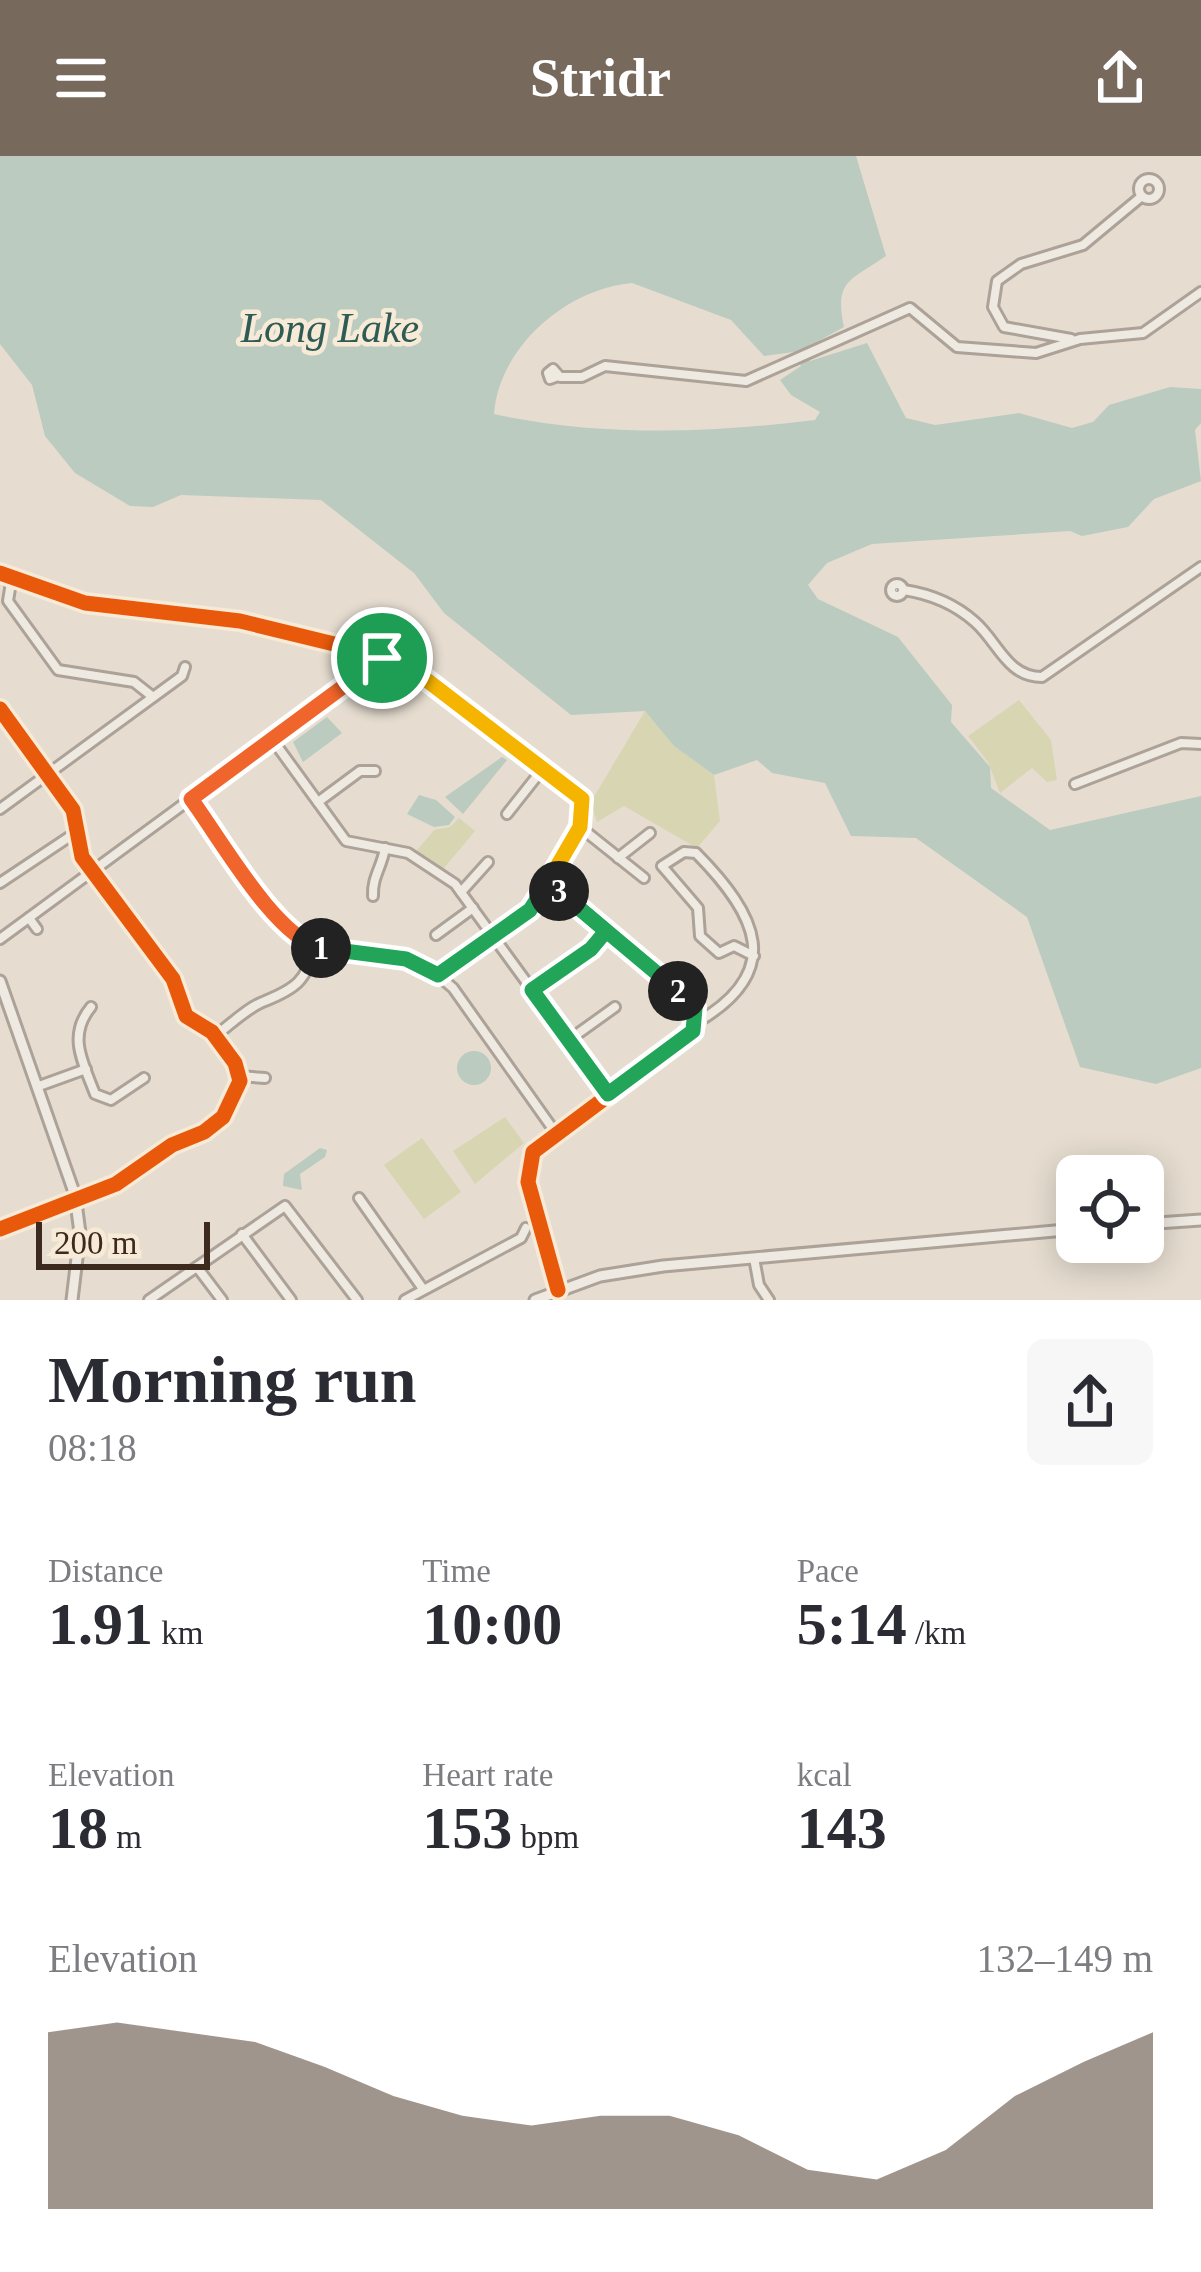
<!DOCTYPE html>
<meta charset="utf-8">
<style>
body{margin:0;font-family:"Times New Roman",serif;background:#f7f7f7;color:#2b2b33;height:100vh;display:flex;flex-direction:column;font-size:45px;white-space:nowrap}
*{box-sizing:border-box;margin:0}
p{font-size:39px;color:#7c7c81}
.icon{flex:none;width:66px;height:66px;fill:none;stroke:currentColor;stroke-width:2;stroke-linecap:round;stroke-linejoin:round}
.map{position:relative;height:1144px;overflow:hidden}
.side{display:flex;flex-direction:column;background:#fff;flex:1}
.side>*{flex:none}
.tools{position:absolute;left:1056px;top:999px;display:grid;gap:24px}
.tools a{display:grid;place-items:center;width:108px;height:108px;border-radius:18px;background:#fff;box-shadow:0 6px 30px #0003;font-size:60px}
.scale{position:absolute;left:36px;bottom:30px;width:174px;box-sizing:border-box;padding-left:12px;border:6px solid #3c2a1f;border-top:0;font-size:33px;line-height:42px;white-space:nowrap;color:#3c2a1f;-webkit-text-stroke:9px #f7ead6;paint-order:stroke}
.pin{position:absolute;display:grid;place-items:center;width:102px;height:102px;color:#fff;margin:-51px;border:6px solid #fff;border-radius:50%;box-shadow:0 3px 12px #0007}
.km{position:absolute;width:60px;height:60px;margin:-30px;border-radius:50%;background:#222;color:#fff;font-size:33px;line-height:60px;text-align:center}
.round{display:grid;place-items:center;flex:none;width:126px;height:126px;border-radius:18px;background:#f7f7f7}
.head{display:flex;align-items:center;justify-content:space-between;height:204px;padding:0 48px}
h1{font-size:66px;font-weight:700;line-height:90px}
.figures{display:grid;grid-template-columns:repeat(3,1fr);gap:18px;height:204px;padding:12px 48px}
.figures div{display:grid;align-content:center}
.figures b{font-size:60px;font-weight:700}
.figures small{font-size:33px;font-weight:400}
.figures p{font-size:33px}
.chart{height:336px;padding:24px 48px}
.chart p{display:flex;justify-content:space-between}
.chart svg{width:100%;height:216px;margin-top:12px;fill:#78695d;opacity:.7}
header{display:flex;justify-content:space-between;align-items:center;height:156px;padding:0 48px;background:#78695d;color:#fff;font-size:54px;font-weight:700}
.map>svg:first-child{display:block}
.green{fill:#d8d5b2}
.water{fill:#bbcbc0;fill-rule:evenodd}
.lines{fill:none;stroke-linecap:round;stroke-linejoin:round}
.minor-casing{stroke:#aca298;stroke-width:14}
.tertiary-casing{stroke:#aca298;stroke-width:15}
.minor{stroke:#eee9e1;stroke-width:8}
.tertiary{stroke:#eee9e1;stroke-width:9}
.cycleway-casing{stroke:#f7ead6;stroke-width:22}
.cycleway{stroke:#e8590c;stroke-width:15}
.split-1-casing{stroke:#fff;stroke-width:24}
.split-2-casing{stroke:#fff;stroke-width:24}
.split-3-casing{stroke:#fff;stroke-width:24}
.split-4-casing{stroke:#fff;stroke-width:24}
.split-1{stroke:#f0652b;stroke-width:15}
.split-2{stroke:#22a559;stroke-width:15}
.split-3{stroke:#22a559;stroke-width:15}
.split-4{stroke:#f5b400;stroke-width:15}
.labels{text-anchor:middle;dominant-baseline:central;stroke-width:9;stroke-linejoin:round;paint-order:stroke}
.water-label{font-size:42px;font-style:italic;fill:#2e5c55;stroke:#f7ead6}
</style>
<header><svg class="icon" aria-label="menu" viewBox="0 0 24 24"><path d="M4 6h16M4 12h16M4 18h16"/></svg>Stridr<svg class="icon" aria-label="share" viewBox="0 0 24 24"><path d="M12 15V3M7 8l5-5 5 5M5 13v7h14v-7"/></svg></header>
<div class="map">
<svg width="1201" height="1144" viewBox="0 0 1201 1144">
<rect width="100%" height="100%" fill="#e6ddd0"/>
<g class="green">
<path d="M1019,544L1051,584L1057,624L1047,626L1032,612L1000,637L988,606L968,580Z"/>
<path d="M645,555L674,590L714,619L720,665L697,692L624,650L597,666L591,646Z"/>
<path d="M459,662L475,675L439,718L414,698L434,674L450,671Z"/>
<path d="M505,961L524,987L475,1028L453,995Z"/>
<path d="M422,982L461,1036L424,1063L384,1009Z"/>
</g>
<g class="water">
<path d="M0,0H856L886,100C850,125 834,124 844,171L804,193L810,205L867,187L906,262L935,269L1019,257L1072,272L1093,266L1109,249L1170,231L1201,233V267L1195,274L1201,325L1154,343L1128,371L1082,380L1070,375L872,388L827,407L808,429L818,443L898,481L952,549L951,566L990,611L991,632L1050,674L1201,640V912L1156,928L1080,911L1027,761L916,682L851,680L825,627L772,617L757,604L714,619L674,590L645,555L571,559L444,457L414,417L321,344L181,339L153,351L130,350L75,317L45,280L32,229L0,188ZM632,127L731,164L764,200L794,196L801,210L780,224L791,239L820,256L815,264C709,277 599,281 494,258C499,191 566,133 632,127Z"/>
<path d="M327,561L342,577L303,606L293,586Z"/>
<path d="M502,601L507,604L463,658L445,641Z"/>
<path d="M419,639L436,644L455,661L449,669L434,671L407,658Z"/>
<circle cx="474" cy="912" r="17"/>
<path d="M320,992L327,994L325,1001L300,1018L302,1034L283,1030L284,1018Z"/>
</g>
<g class="lines">
<g class="minor-casing">
<g id="minor">
<circle cx="1149" cy="33" r="10"/>
<path d="M1071,183L1004,171L993,151L997,125L1021,108L1083,89L1142,40"/>
<path d="M558,220L550,223L548,217L553,213L560,221H582L605,210L746,225L910,152L957,191L1036,197L1080,183L1143,177L1201,136"/>
<path d="M0,417L85,447L240,465L400,504L582,643L580,671L548,726L691,847L696,867L676,889L533,996L528,1026L558,1134"/>
<path d="M12,420L8,445L58,514L134,526L153,541"/>
<circle cx="897" cy="434" r="6"/>
<path d="M904,434C930,438 956,449 975,466C998,486 1007,521 1042,521L1201,411"/>
<path d="M0,553L73,654L82,701L173,823L186,860L212,876L235,907L240,925L223,961L204,976L172,989L116,1028L0,1073"/>
<path d="M272,583L346,685L408,697L455,728L608,938"/>
<path d="M1075,628L1181,587L1201,588"/>
<path d="M191,643C215,675 275,773 306,787C359,812 404,786 453,832L555,976"/>
<path d="M318,646L360,615H375"/>
<path d="M0,653L182,520L185,511"/>
<path d="M507,658L541,615"/>
<path d="M580,671L644,722"/>
<path d="M618,702L650,677"/>
<path d="M0,727L75,677"/>
<path d="M461,736L488,706"/>
<path d="M373,740C372,721 382,711 385,692"/>
<path d="M29,762L37,773"/>
<path d="M436,779L473,752"/>
<path d="M0,783L381,503"/>
<path d="M438,819L530,755L548,726"/>
<path d="M532,834L591,793L606,775"/>
<path d="M91,851C67,880 83,906 95,938L111,944L144,922"/>
<path d="M696,867C786,815 757,759 696,697L684,696L662,710L698,752L700,780L719,797L734,790L754,800"/>
<path d="M215,880C230,869 248,851 265,845C297,832 305,825 316,791"/>
<path d="M569,884L615,851"/>
<path d="M239,920L265,922"/>
<path d="M39,930L86,913"/>
<path d="M359,1042L423,1133"/>
<path d="M242,1078L291,1144"/>
<path d="M754,1102L759,1129L769,1144"/>
<path d="M197,1111L222,1144"/>
<path d="M149,1144L285,1050L357,1144"/>
<path d="M405,1144L521,1082L526,1072"/>
</g>
</g>
<g class="tertiary-casing">
<g id="tertiary">
<path d="M0,825L75,1039L80,1077L72,1144"/>
<path d="M1143,1068L1201,1064"/>
<path d="M535,1144L600,1120L663,1110L1077,1073"/>
</g>
</g>
<use href="#minor" class="minor"/>
<use href="#tertiary" class="tertiary"/>
<g class="cycleway-casing">
<g id="cycleway">
<path d="M0,417L85,447L240,465L400,504L582,643L580,671L548,726L691,847L696,867L676,889L533,996L528,1026L558,1134"/>
<path d="M0,553L73,654L82,701L173,823L186,860L212,876L235,907L240,925L223,961L204,976L172,989L116,1028L0,1073"/>
</g>
</g>
<use href="#cycleway" class="cycleway"/>
</g>
<g class="lines">
<g class="split-1-casing">
<path id="split-1" d="M321,792C275,781 220,682 191,643L382,502"/>
</g>
<g class="split-2-casing">
<path id="split-2" d="M321,792L406,803L438,819L530,754L548,726L678,835"/>
</g>
<g class="split-3-casing">
<path id="split-3" d="M559,735L606,775L591,793L532,834L608,938L693,875L695,852L678,835"/>
</g>
<g class="split-4-casing">
<path id="split-4" d="M382,502L407,509L582,643L580,671L548,726L559,735"/>
</g>
<use href="#split-1" class="split-1"/>
<use href="#split-2" class="split-2"/>
<use href="#split-3" class="split-3"/>
<use href="#split-4" class="split-4"/>
</g>
<g class="labels">
<g class="water-label">
<text x="330" y="172">Long Lake</text>
</g>
</g>
</svg>
<div class="tools">
<a><svg class="icon" aria-label="locate" viewBox="0 0 24 24"><circle cx="12" cy="12" r="6"/><path d="M12 2v4M12 18v4M2 12h4M18 12h4"/></svg></a>
</div>
<div class="scale">200 m</div>
<div class="pin" style="left:382px;top:502px;background:#1e9e55"><svg class="icon" aria-label="arrive" viewBox="0 0 24 24"><path d="M6 21V4h12l-3 4 3 4H6"/></svg></div>
<b class="km" style="left:321px;top:792px">1</b>
<b class="km" style="left:678px;top:835px">2</b>
<b class="km" style="left:559px;top:735px">3</b>
</div>
<section class="side">
<div class="head"><div><h1>Morning run</h1><p>08:18</p></div><a class="round"><svg class="icon" aria-label="share" viewBox="0 0 24 24"><path d="M12 15V3M7 8l5-5 5 5M5 13v7h14v-7"/></svg></a></div>
<div class="figures">
<div><p>Distance</p><b>1.91<small> km</small></b></div>
<div><p>Time</p><b>10:00</b></div>
<div><p>Pace</p><b>5:14<small> /km</small></b></div>
</div>
<div class="figures">
<div><p>Elevation</p><b>18<small> m</small></b></div>
<div><p>Heart rate</p><b>153<small> bpm</small></b></div>
<div><p>kcal</p><b>143</b></div>
</div>
<div class="chart"><p><span>Elevation</span>132–149 m</p>
<svg viewBox="0 0 160 44" preserveAspectRatio="none"><path d="M0 44V8L10 6L20 8L30 10L40 15L50 21L60 25L70 27L80 25L90 25L100 29L110 36L120 38L130 32L140 21L150 14L160 8V44z"/></svg>
</div>
</section>
